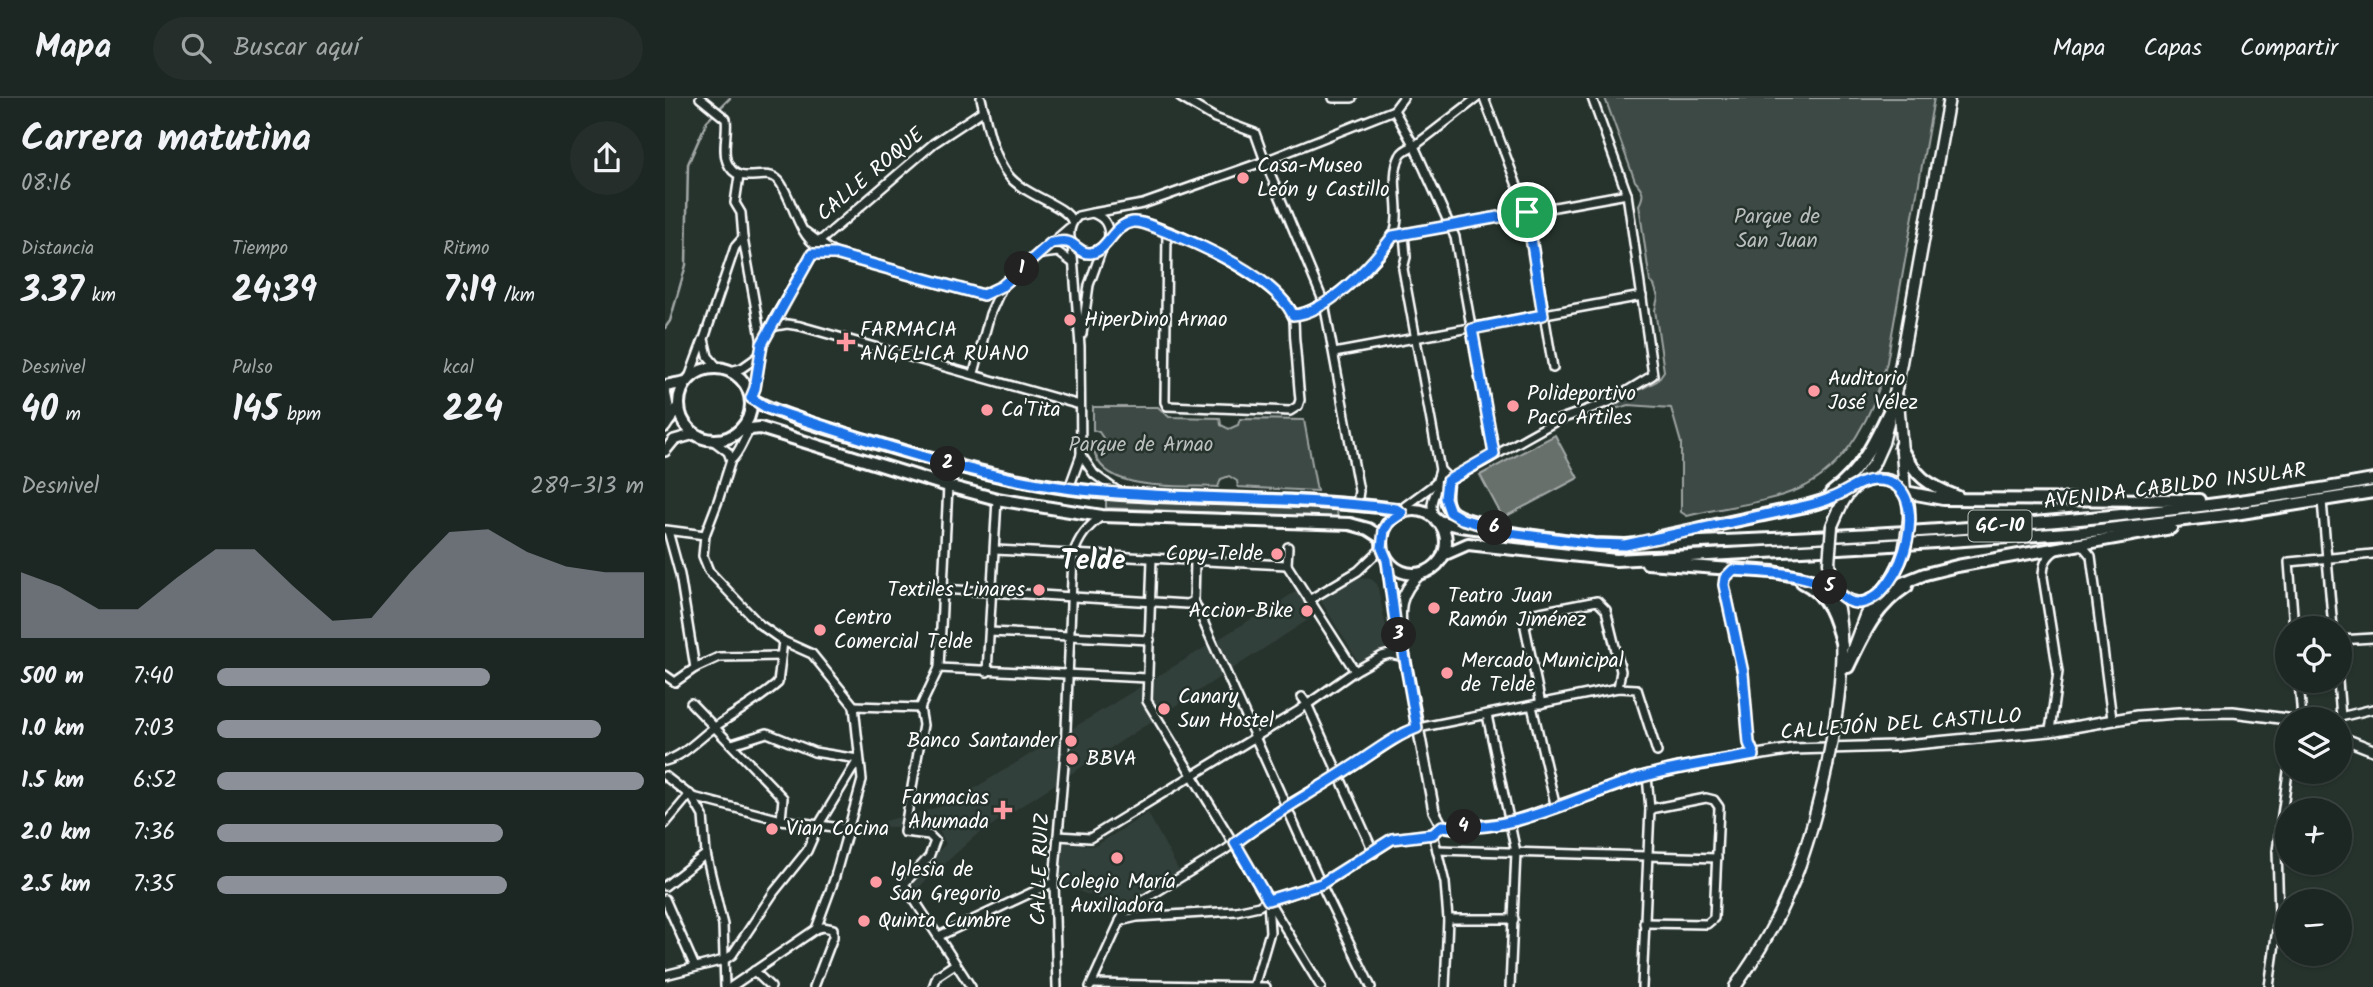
<!DOCTYPE html>
<html lang="es">
<meta charset="utf-8">
<style>
body{margin:0;font-family:Kalam,sans-serif;background:#252e2a;color:#f1f3f6;height:100vh;display:flex;flex-direction:column;font-size:26px;white-space:nowrap}
*{box-sizing:border-box;margin:0}
p{font-size:23px;color:#a0a5a5}
.icon{flex:none;width:38px;height:38px;fill:none;stroke:currentColor;stroke-width:2;stroke-linecap:round;stroke-linejoin:round}
.map{position:relative;flex:1;overflow:hidden}
.panel{display:flex;flex-direction:column;background:#1c2622;width:665px}
.panel>*{flex:none}
.fabs{position:absolute;left:1610px;top:518px;display:grid;gap:14px}
.fabs a{display:grid;place-items:center;width:77px;height:77px;border-radius:50%;background:#1c2622;box-shadow:0 2px 5px #0004,0 0 0 2px #3a4340;font-size:35px}
.pin{position:absolute;display:grid;place-items:center;width:60px;height:60px;color:#fff;margin:-30px;border:4px solid #fff;border-radius:50%;box-shadow:0 2px 7px #0007}
.km{position:absolute;width:35px;height:35px;margin:-18px;border-radius:50%;background:#222;color:#fff;font-size:19px;line-height:35px;text-align:center}
.round{display:grid;place-items:center;flex:none;width:74px;height:74px;border-radius:37px;background:#252e2a}
.summary{display:flex;align-items:center;justify-content:space-between;height:119px;padding:0 21px}
h1{font-size:38px;font-weight:700;line-height:52px}
.figures{display:grid;grid-template-columns:repeat(3,1fr);gap:10px;height:119px;padding:7px 21px}
.figures div{display:grid;align-content:center}
.figures b{font-size:35px;font-weight:700}
.figures small{font-size:19px;font-weight:400}
.figures p{font-size:19px}
.chart{height:196px;padding:14px 21px}
.chart p{display:flex;justify-content:space-between}
.chart svg{width:100%;height:126px;margin-top:7px;fill:#8c9099;opacity:.7}
ul{padding:0 21px;list-style:none;font-size:23px}
li{display:grid;grid-template-columns:112px 84px 1fr;align-items:center;height:52px}
li i{height:18px;border-radius:9px;background:#8c9099}
header{display:flex;align-items:center;gap:42px;box-sizing:border-box;height:98px;padding:0 35px;background:#1c2622;border-bottom:2px solid #3a4340}
header strong{font-size:33px}
nav{display:flex;gap:38px;margin-inline-start:auto;font-size:24px}
.search{width:490px;height:63px;background:#252e2a;display:flex;align-items:center;gap:18px;box-sizing:border-box;padding:0 24px;border-radius:38px;color:#a0a5a5;font-size:26px}
main{display:flex;flex:1;min-height:0}
.map>svg:first-child{display:block}
.built{fill:#333f3a}
.green{fill:#3e4944;stroke:#9ea4a2;stroke-width:2}
.water{fill:#67706c;stroke:#a4a9a7;stroke-width:2}
.lines{fill:none;stroke-linecap:round;stroke-linejoin:round}
.stream{stroke:#a4a9a7;stroke-width:2.5}
.minor-casing{stroke:#fff;stroke-width:12}
.tertiary-casing{stroke:#fff;stroke-width:14}
.secondary-casing{stroke:#fff;stroke-width:15}
.primary-casing{stroke:#fff;stroke-width:16}
.minor{stroke:#26332d;stroke-width:7}
.tertiary{stroke:#26332d;stroke-width:9}
.secondary{stroke:#26332d;stroke-width:10}
.primary{stroke:#26332d;stroke-width:10}
.secondary-bridge-casing{stroke:#fff;stroke-width:15;stroke-linecap:butt}
.secondary-bridge{stroke:#26332d;stroke-width:10}
.route-casing{stroke:#fff;stroke-width:14}
.route{stroke:#1a73e8;stroke-width:9}
.poi-dot{fill:#ff9aa2;stroke:#26332d;stroke-width:2.5}
.labels{text-anchor:middle;dominant-baseline:central;stroke-width:5;stroke-linejoin:round;paint-order:stroke}
.shield{fill:#26332d;stroke:#bec2c0;stroke-width:2}
.shield-label{font-size:19px;font-weight:bold;fill:#fff}
.poi-label{font-size:21px;fill:#fff;stroke:#26332d;text-anchor:start}
.street-label{font-size:21px;fill:#fff;stroke:#26332d}
.park-label{font-size:21px;fill:#bbbfbe;stroke:#26332d}
.district-label{font-size:28px;font-weight:bold;fill:#fff;stroke:#26332d}
</style>
<header>
<strong>Mapa</strong>
<div class="search"><svg class="icon" aria-label="search" viewBox="0 0 24 24"><circle cx="10" cy="10" r="6"/><path d="M15 15l6 6"/></svg>Buscar aquí</div>
<nav><a>Mapa</a><a>Capas</a><a>Compartir</a></nav>
</header>
<main>
<section class="panel">
<div class="summary"><div><h1>Carrera matutina</h1><p>08:16</p></div><a class="round"><svg class="icon" aria-label="share" viewBox="0 0 24 24"><path d="M12 15V3M7 8l5-5 5 5M5 13v7h14v-7"/></svg></a></div>
<div class="figures">
<div><p>Distancia</p><b>3.37<small> km</small></b></div>
<div><p>Tiempo</p><b>24:39</b></div>
<div><p>Ritmo</p><b>7:19<small> /km</small></b></div>
</div>
<div class="figures">
<div><p>Desnivel</p><b>40<small> m</small></b></div>
<div><p>Pulso</p><b>145<small> bpm</small></b></div>
<div><p>kcal</p><b>224</b></div>
</div>
<div class="chart"><p><span>Desnivel</span>289–313 m</p>
<svg viewBox="0 0 160 44" preserveAspectRatio="none"><path d="M0 44V21L10 26L20 34L30 34L40 23L50 13L60 13L70 26L80 38L90 37L100 21L110 7L120 6L130 14L140 19L150 21L160 21V44z"/></svg>
</div>
<ul>
<li><b>500 m</b>7:40<i style="width:64%"></i></li>
<li><b>1.0 km</b>7:03<i style="width:90%"></i></li>
<li><b>1.5 km</b>6:52<i style="width:100%"></i></li>
<li><b>2.0 km</b>7:36<i style="width:67%"></i></li>
<li><b>2.5 km</b>7:35<i style="width:68%"></i></li>
</ul>
</section>
<div class="map">
<svg width="1708" height="889" viewBox="0 0 1708 889">
<rect width="100%" height="100%" fill="#26332d"/>
<filter id="ink" filterUnits="userSpaceOnUse"><feTurbulence type="fractalNoise" baseFrequency=".0143" numOctaves="2"/><feDisplacementMap in="SourceGraphic" scale="14" xChannelSelector="R" yChannelSelector="G"/><feConvolveMatrix kernelMatrix="1 2 1 2 8 2 1 2 1" color-interpolation-filters="sRGB"/></filter>
<g filter="url(#ink)">
<g class="built">
<path d="M690,480L706,481L712,486L725,548L694,565L656,503Z"/>
<path d="M632,493L649,518L310,738L252,791L248,786L266,767L271,756L281,746L272,728L220,729V723L282,707Z"/>
<path d="M483,715L514,773L455,808L396,787L398,745L430,748Z"/>
</g>
<g class="green">
<path d="M940,0H1269L1222,264C1210,312 1182,372 1132,392C1097,406 1058,409 1022,418L1016,414V345L1006,310L964,307L942,313L964,297L992,283L999,273L990,212L993,199L989,187L985,184L974,107C980,96 978,92 970,83Z"/>
<path d="M428,309H493L504,319L555,320L556,327L564,331L573,327L575,321L639,322L652,393L573,389L572,383L564,378L556,381L553,389C519,387 435,396 429,351L436,348L438,340L434,334L428,332Z"/>
<path d="M441,398L671,407L673,420L441,410Z"/>
</g>
<path class="water" d="M890,337L913,380L838,420L815,377Z"/>
<g class="lines">
<path class="stream" d="M0,230L5,223L21,167L23,66L42,23L65,0"/>
<g class="minor-casing">
<g id="minor">
<path d="M35,0L61,21C63,34 57,52 62,64C74,92 100,67 114,83C128,101 132,135 152,148"/>
<path d="M316,0C322,25 327,56 343,77C358,97 401,107 407,123"/>
<path d="M516,0L550,20L590,35L600,63L659,205L694,393L692,406"/>
<path d="M668,0H687"/>
<path d="M819,0L862,114L888,270"/>
<path d="M729,12L749,48L790,139L829,356"/>
<path d="M74,78L70,105L76,115L78,140L97,245"/>
<path d="M428,115L478,106L600,63L729,12L738,0"/>
<path d="M141,134L170,156L318,197L337,188L404,130"/>
<path d="M739,136L741,159L738,171L775,372L785,382"/>
<path d="M735,137L962,96"/>
<path d="M444,139C444,126 439,119 427,115L413,118C401,129 401,152 421,155C442,157 446,127 468,124C497,121 619,188 628,216C630,224 629,235 630,243C632,263 633,282 635,302L633,308L625,313L502,308L500,304L502,134"/>
<path d="M387,145L397,144L407,146L415,248L416,357L404,390"/>
<path d="M377,156L393,154L408,165"/>
<path d="M628,217C655,216 717,163 728,138C739,114 723,82 735,58C738,51 746,50 752,46C772,31 792,15 812,0"/>
<path d="M105,229L122,226L135,228L415,307"/>
<path d="M417,236L424,187L437,151"/>
<path d="M669,255L977,198"/>
<path d="M53,270L43,258L39,241L70,149L78,140"/>
<path d="M65,273L77,270L94,258"/>
<path d="M309,275L325,216L337,189"/>
<path d="M24,280L38,242"/>
<path d="M86,300L90,290L97,246L109,221L155,143L269,45L319,12"/>
<path d="M86,330C78,340 75,355 66,362L53,403L40,437L38,458L44,473L94,526L118,543L147,556L189,608L197,682L169,782L151,831"/>
<path d="M47,342L63,354L66,362"/>
<path d="M416,357L429,376L455,395"/>
<path d="M1657,403L1668,530"/>
<path d="M739,414L740,408L771,385L775,372"/>
<path d="M770,422C765,408 766,400 775,388L893,322L944,304L988,277L962,96L927,0"/>
<path d="M1,432L40,437"/>
<path d="M3,433L15,477L30,570"/>
<path d="M1417,447L1426,458L1447,621"/>
<path d="M330,452L622,467"/>
<path d="M487,461L482,603L656,889"/>
<path d="M530,463L529,503L656,786L706,889"/>
<path d="M622,467L690,573"/>
<path d="M622,467L623,449"/>
<path d="M1068,472L1060,480L1059,487L1078,575L1084,645L1089,657"/>
<path d="M276,491L522,506L529,503"/>
<path d="M644,502L693,473L717,450"/>
<path d="M1629,530L1624,464L1708,456"/>
<path d="M325,534L485,542"/>
<path d="M1675,542L1708,540"/>
<path d="M274,570L483,580"/>
<path d="M322,574L332,401"/>
<path d="M0,577L10,584L30,570L54,559L116,558"/>
<path d="M1634,583L1637,621"/>
<path d="M1673,583L1676,619"/>
<path d="M637,599L642,606L709,755"/>
<path d="M26,605L118,700L116,722"/>
<path d="M876,606L860,529L870,515L932,503L941,512L956,573L953,590"/>
<path d="M189,608L255,610"/>
<path d="M867,608L891,710"/>
<path d="M255,610L258,627L239,734L264,737L270,743L264,759L239,786L306,889"/>
<path d="M255,610L274,570L283,388"/>
<path d="M822,617L851,754L845,889"/>
<path d="M1621,621L1622,640"/>
<path d="M1667,621L1708,611"/>
<path d="M1385,633L1393,574L1378,479C1378,466 1381,459 1391,452"/>
<path d="M67,646L102,635L149,654L193,661"/>
<path d="M0,663C19,658 34,640 50,629C71,614 93,603 113,585L118,543"/>
<path d="M0,678L27,699L38,718L41,756L58,827L60,889"/>
<path d="M28,699L116,722L184,731"/>
<path d="M0,726L25,696"/>
<path d="M768,736L780,785L783,821L780,889"/>
<path d="M393,738L425,740L633,613L690,573L717,558L725,556L739,559"/>
<path d="M772,752L1052,760"/>
<path d="M0,788L41,756"/>
<path d="M0,801L30,869"/>
<path d="M783,821H849"/>
<path d="M455,823L472,819L571,813L594,808L603,802L656,786L728,741L768,736L777,728"/>
<path d="M979,825L1042,826L1049,820L1054,709L1049,702L1041,700L985,711"/>
<path d="M274,838L389,784"/>
<path d="M89,873L106,889"/>
<path d="M0,877L59,862L67,857L109,794L142,753L153,728L193,662"/>
<path d="M427,886L601,889"/>
<path d="M66,889L151,831L158,829L168,831V839L149,889"/>
<path d="M268,889L272,878L290,866"/>
<path d="M392,889L389,784L400,655L408,457C414,439 422,429 437,418"/>
<path d="M425,889L458,817L475,804L560,752L621,708L673,678L739,635L753,630L953,590L972,591L992,654"/>
<path d="M589,889L605,834L603,803"/>
<path d="M977,889L985,711L982,678"/>
<path d="M1604,889L1614,816L1612,753L1623,674"/>
</g>
</g>
<g class="tertiary-casing">
<g id="tertiary">
<path d="M0,329L14,307"/>
<path d="M0,353L9,342L30,336"/>
<path d="M722,462L732,532"/>
<path d="M756,475C729,499 735,518 738,550L769,713L777,728L789,730L844,725L973,680L1014,670L1128,651L1230,648L1385,633L1472,618L1513,615L1568,614L1622,621"/>
<path d="M1675,639L1708,652"/>
</g>
</g>
<g class="secondary-casing">
<g id="secondary">
<path d="M1233,301L1240,394"/>
<path d="M1194,385L1209,365L1218,345L1232,287L1284,0"/>
<path d="M1167,428C1173,414 1180,395 1193,387C1207,377 1233,380 1241,396C1245,405 1244,415 1244,423"/>
<path d="M1164,465C1167,485 1173,505 1175,525C1179,560 1175,595 1169,630"/>
<path d="M1170,492C1204,526 1227,484 1239,454"/>
<path d="M1185,558L1200,518L1215,496"/>
<path d="M1070,889C1122,816 1143,755 1162,668"/>
</g>
</g>
<g class="primary-casing">
<g id="primary">
<circle cx="50" cy="306" r="36"/>
<path d="M0,288L21,284"/>
<path d="M0,296L5,321"/>
<path d="M86,301C122,320 163,330 201,342C283,367 369,390 455,396C547,402 639,399 731,411L737,415"/>
<path d="M76,332L95,330L283,388L332,401L386,410L437,418L685,426L703,431L717,440"/>
<path d="M1235,348C1251,379 1261,386 1293,399"/>
<path d="M782,383C776,414 787,418 815,425"/>
<path d="M1240,394L1278,401L1534,402"/>
<path d="M1166,395C1197,372 1211,341 1227,307"/>
<circle cx="749" cy="444" r="32"/>
<path d="M772,423L795,428L928,446L960,447C1211,437 1461,427 1708,382"/>
<path d="M994,439L1141,408L1168,400L1191,388"/>
<path d="M778,457L803,446L951,462L1211,448L1418,434L1570,416L1708,394"/>
<path d="M982,465L1109,474L1140,480L1170,491"/>
<path d="M1137,484C1164,497 1170,521 1177,548"/>
<path d="M1218,493L1260,476L1292,468L1506,430"/>
<path d="M1183,569C1199,536 1210,509 1242,488"/>
</g>
</g>
<use href="#minor" class="minor"/>
<use href="#tertiary" class="tertiary"/>
<use href="#secondary" class="secondary"/>
<use href="#primary" class="primary"/>
<g class="secondary-bridge-casing">
<g id="secondary-bridge">
<path d="M1239,454L1244,423"/>
<path d="M1164,465L1167,428"/>
<path d="M1162,668L1169,630"/>
</g>
</g>
<use href="#secondary-bridge" class="secondary-bridge"/>
</g>
</g>
<g class="lines" filter="url(#ink)">
<g class="route-casing">
<path id="route" d="M862,114L878,217L807,231L829,356L782,383L780,400L785,414L797,421L844,435L929,446L960,447L1141,408C1149,406 1158,404 1166,400C1181,395 1194,382 1210,382C1273,379 1239,501 1194,505C1180,506 1174,493 1162,488C1134,474 1099,474 1068,472L1060,480L1059,487L1078,575L1084,645L1089,657C1050,664 1010,669 973,680C909,700 846,737 777,728L768,736L727,741L656,786L603,802L570,745C606,717 645,696 683,671C706,657 727,639 752,630L738,550L730,524L722,462L717,450L719,432L724,424L737,415L731,411C623,397 515,403 408,391C310,379 214,346 120,316L102,310L86,300L90,290L97,246L147,156H170L318,197L337,188L386,145C393,144 401,142 407,146C414,150 417,156 426,155C443,153 447,127 468,124C478,123 490,130 499,133C537,147 609,179 628,217C662,216 709,164 728,138Z"/>
</g>
<use href="#route" class="route"/>
</g>
<g class="poi-dot">
<circle cx="578" cy="80" r="7"/>
<circle cx="405" cy="222" r="7"/>
<path d="M177.5 233.5h7v7h7v7h-7v7h-7v-7h-7v-7h7z"/>
<circle cx="1149" cy="293" r="7"/>
<circle cx="848" cy="308" r="7"/>
<circle cx="322" cy="312" r="7"/>
<circle cx="612" cy="456" r="7"/>
<circle cx="374" cy="492" r="7"/>
<circle cx="769" cy="510" r="7"/>
<circle cx="642" cy="513" r="7"/>
<circle cx="155" cy="532" r="7"/>
<circle cx="782" cy="575" r="7"/>
<circle cx="499" cy="611" r="7"/>
<circle cx="406" cy="643" r="7"/>
<circle cx="407" cy="661" r="7"/>
<path d="M334.5 701.5h7v7h7v7h-7v7h-7v-7h-7v-7h7z"/>
<circle cx="107" cy="731" r="7"/>
<circle cx="452" cy="760" r="7"/>
<circle cx="211" cy="784" r="7"/>
<circle cx="199" cy="823" r="7"/>
</g>
<g class="labels">
<rect class="shield" x="1303.5" y="412.5" width="63" height="31" rx="5"/>
<g class="shield-label">
<text x="1335" y="428">GC-10</text>
</g>
<g class="poi-label">
<text x="592" y="68">Casa-Museo<tspan x="592" dy="24">León y Castillo</tspan></text>
<text x="419" y="222">HiperDino Arnao</text>
<text x="195" y="232">FARMACIA<tspan x="195" dy="24">ANGELICA RUANO</tspan></text>
<text x="1163" y="281">Auditorio<tspan x="1163" dy="24">José Vélez</tspan></text>
<text x="862" y="296">Polideportivo<tspan x="862" dy="24">Paco Artiles</tspan></text>
<text x="336" y="312">Ca'Tita</text>
<text x="598" y="456" text-anchor="end">Copy-Telde</text>
<text x="360" y="492" text-anchor="end">Textiles Linares</text>
<text x="783" y="498">Teatro Juan<tspan x="783" dy="24">Ramón Jiménez</tspan></text>
<text x="628" y="513" text-anchor="end">Accion-Bike</text>
<text x="169" y="520">Centro<tspan x="169" dy="24">Comercial Telde</tspan></text>
<text x="796" y="563">Mercado Municipal<tspan x="796" dy="24">de Telde</tspan></text>
<text x="513" y="599">Canary<tspan x="513" dy="24">Sun Hostel</tspan></text>
<text x="392" y="643" text-anchor="end">Banco Santander</text>
<text x="421" y="661">BBVA</text>
<text x="324" y="700" text-anchor="end">Farmacias<tspan x="324" dy="24">Ahumada</tspan></text>
<text x="121" y="731">Vian Cocina</text>
<text x="225" y="772">Iglesia de<tspan x="225" dy="24">San Gregorio</tspan></text>
<text x="452" y="784" text-anchor="middle">Colegio María<tspan x="452" dy="24">Auxiliadora</tspan></text>
<text x="213" y="823">Quinta Cumbre</text>
</g>
<g class="street-label">
<text transform="translate(206 77) rotate(-40)">CALLE ROQUE</text>
<text transform="translate(1510 389) rotate(-7)">AVENIDA CABILDO INSULAR</text>
<text transform="translate(1236 627) rotate(-4)">CALLEJÓN DEL CASTILLO</text>
<text transform="translate(376 771) rotate(-88)">CALLE RUIZ</text>
</g>
<g class="park-label">
<text x="1112" y="119">Parque de<tspan x="1112" dy="24">San Juan</tspan></text>
<text x="476" y="347">Parque de Arnao</text>
</g>
<g class="district-label">
<text x="428" y="463">Telde</text>
</g>
</g>
</svg>
<div class="fabs">
<a><svg class="icon" aria-label="locate" viewBox="0 0 24 24"><circle cx="12" cy="12" r="6"/><path d="M12 2v4M12 18v4M2 12h4M18 12h4"/></svg></a>
<a><svg class="icon" aria-label="layers" viewBox="0 0 24 24"><path d="M12 4l9 5-9 5-9-5zM3 14l9 5 9-5"/></svg></a>
<a>+</a>
<a>−</a>
</div>
<div class="pin" style="left:862px;top:114px;background:#1e9e55"><svg class="icon" aria-label="arrive" viewBox="0 0 24 24"><path d="M6 21V4h12l-3 4 3 4H6"/></svg></div>
<b class="km" style="left:357px;top:171px">1</b>
<b class="km" style="left:283px;top:366px">2</b>
<b class="km" style="left:734px;top:537px">3</b>
<b class="km" style="left:799px;top:729px">4</b>
<b class="km" style="left:1165px;top:489px">5</b>
<b class="km" style="left:830px;top:430px">6</b>
</div>
</main>
